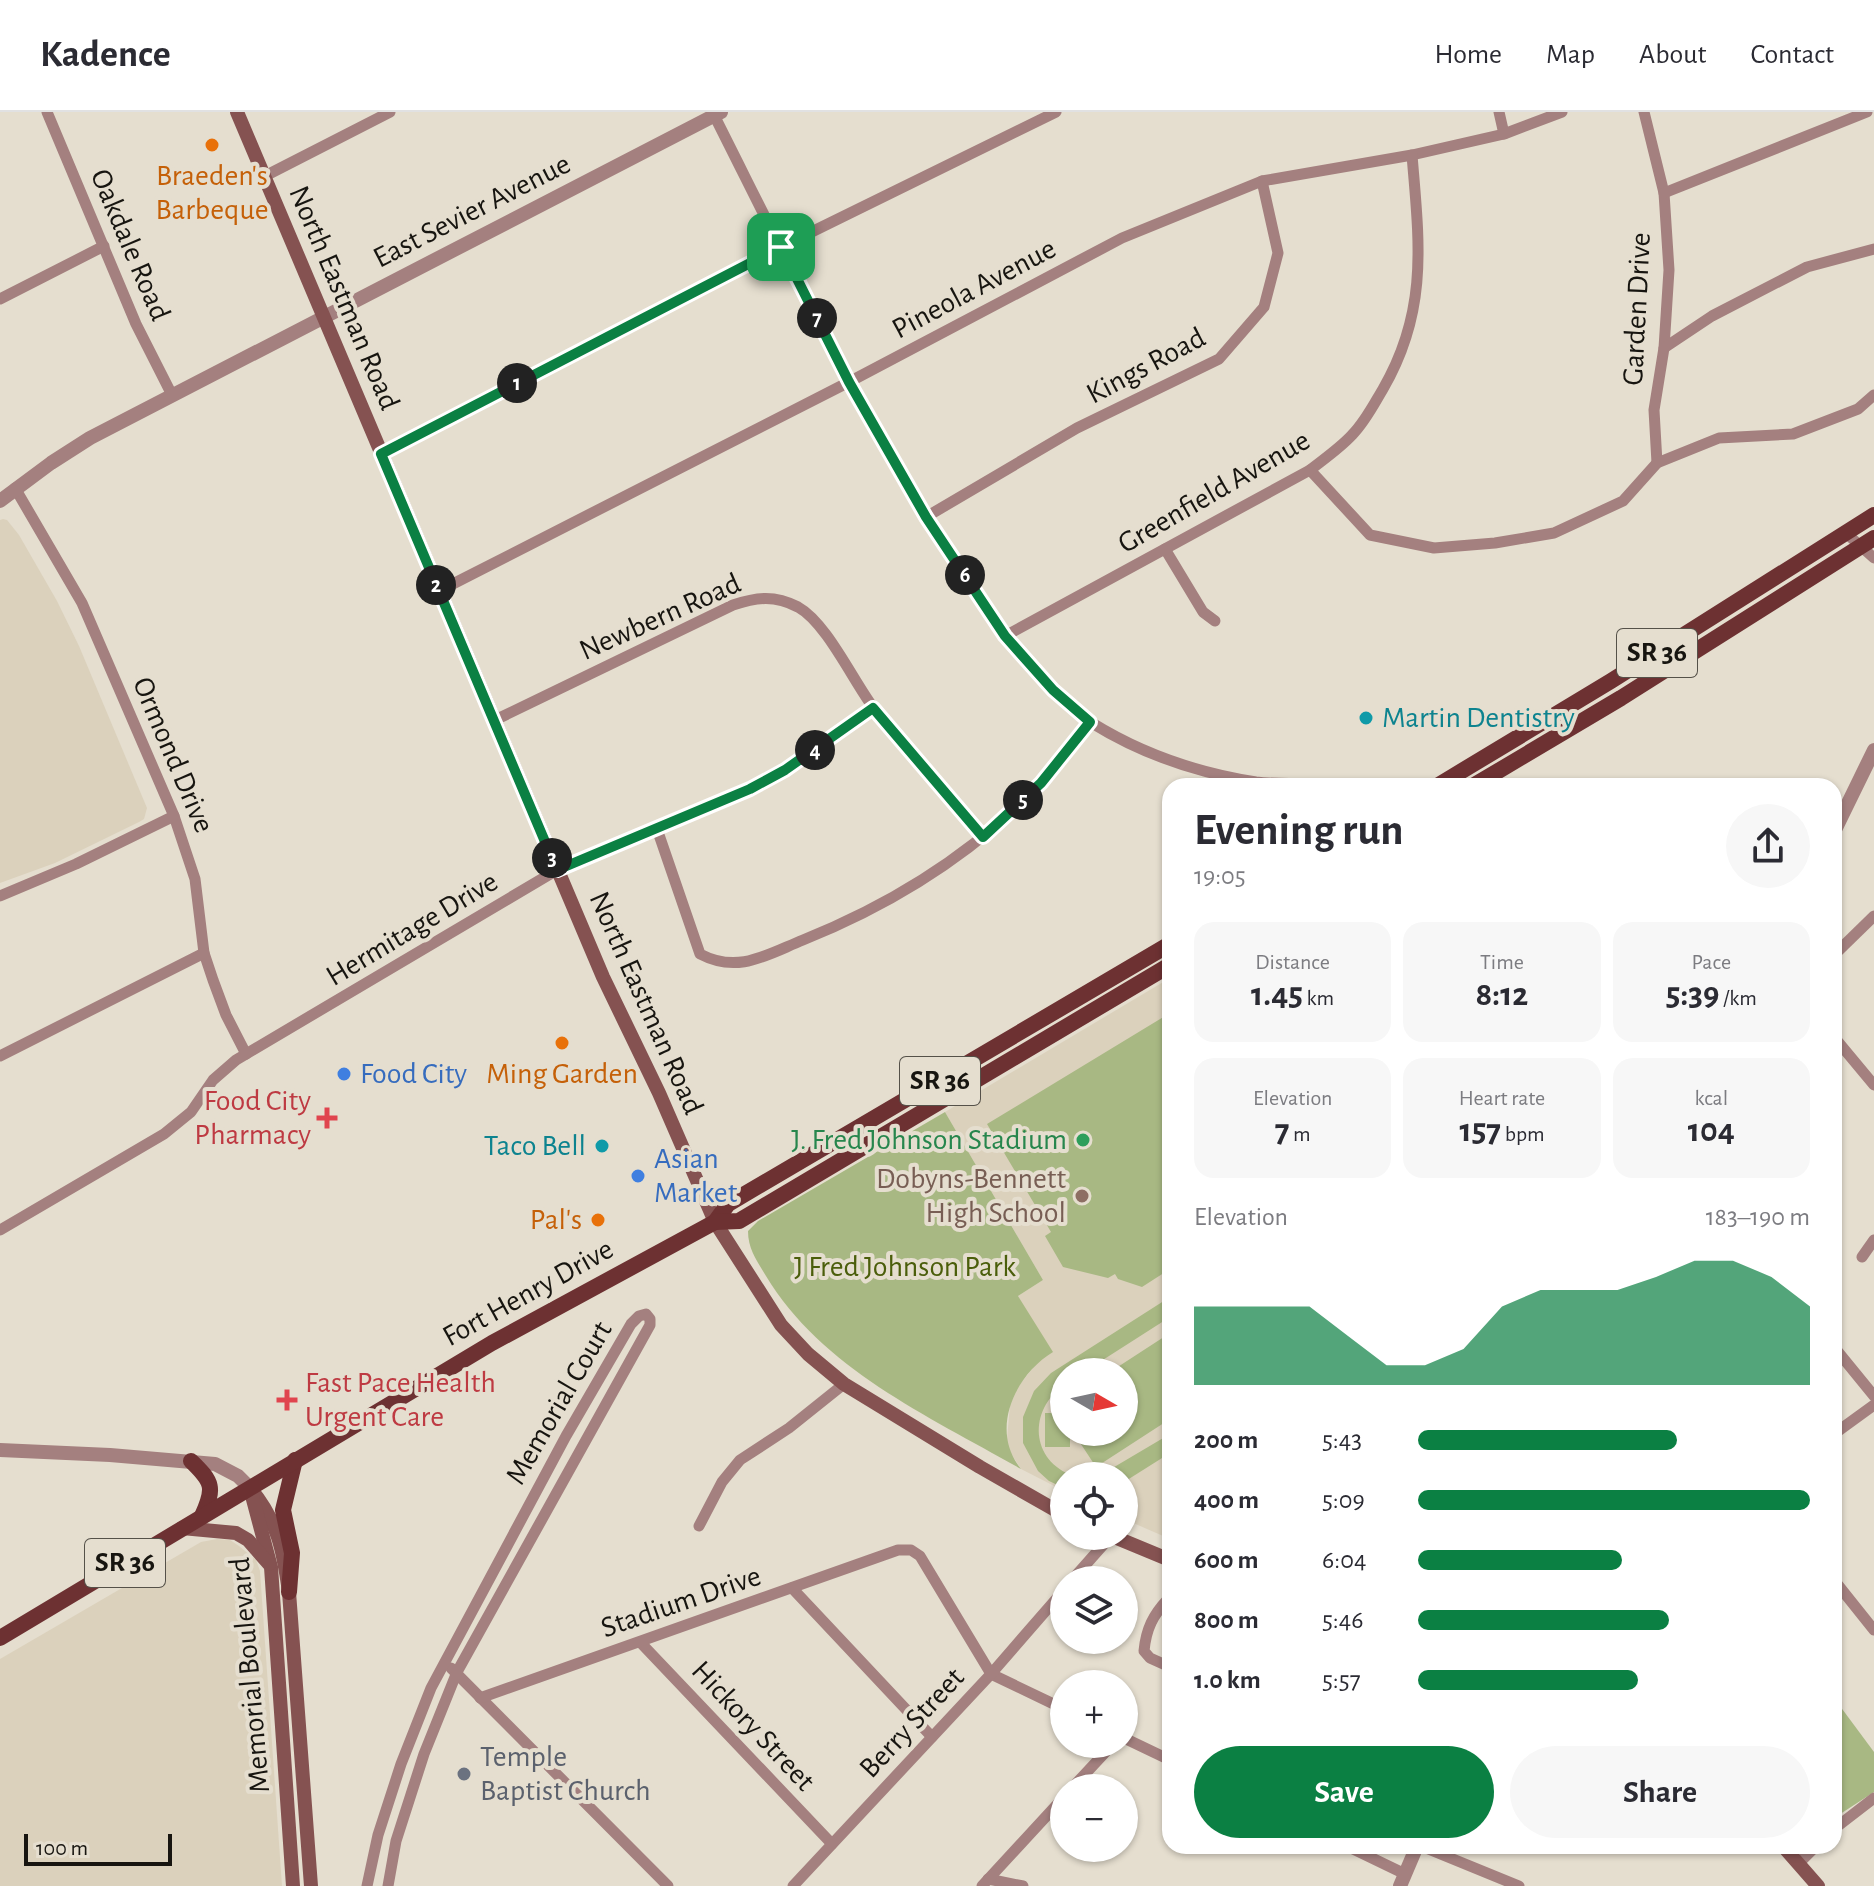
<!DOCTYPE html>
<meta charset="utf-8">
<style>
body{margin:0;font-family:"Alegreya Sans",sans-serif;background:#f7f7f7;color:#2b2b33;height:100vh;display:flex;flex-direction:column;font-size:30px;white-space:nowrap}
*{box-sizing:border-box;margin:0}
p{font-size:26px;color:#7c7c81}
.icon{flex:none;width:44px;height:44px;fill:none;stroke:currentColor;stroke-width:2;stroke-linecap:round;stroke-linejoin:round}
.map{position:relative;flex:1;overflow:hidden}
.sheet{position:absolute;left:1162px;top:666px;width:680px;height:1076px;display:flex;flex-direction:column;background:#fff;border-radius:24px;box-shadow:0 2px 6px #0004}
.sheet>*{flex:none}
.needle{width:52px;rotate:99deg}
.tools{position:absolute;left:1050px;top:1246px;display:grid;gap:16px}
.tools a{display:grid;place-items:center;width:88px;height:88px;border-radius:50%;background:#fff;box-shadow:0 2px 6px #0004;font-size:40px}
.scale{position:absolute;left:24px;bottom:20px;width:148px;box-sizing:border-box;padding-left:8px;border:4px solid #171510;border-top:0;font-size:22px;line-height:28px;white-space:nowrap;color:#171510;-webkit-text-stroke:6px #e5decf;paint-order:stroke}
.pin{position:absolute;display:grid;place-items:center;width:68px;height:68px;color:#fff;margin:-34px;border-radius:16px;box-shadow:0 4px 12px #0006}
.km{position:absolute;width:40px;height:40px;margin:-20px;border-radius:50%;background:#222;color:#fff;font-size:22px;line-height:40px;text-align:center}
.round{display:grid;place-items:center;flex:none;width:84px;height:84px;border-radius:42px;background:#f7f7f7}
.headline{display:flex;align-items:center;justify-content:space-between;height:136px;padding:0 32px}
h1{font-size:44px;font-weight:700;line-height:60px}
.metrics{display:grid;grid-template-columns:repeat(3,1fr);gap:12px;height:136px;padding:8px 32px}
.metrics div{display:grid;align-content:center;border-radius:20px;background:#f7f7f7;text-align:center}
.metrics b{font-size:34px;font-weight:700}
.metrics small{font-size:22px;font-weight:400}
.metrics p{font-size:22px}
.chart{height:224px;padding:16px 32px}
.chart p{display:flex;justify-content:space-between}
.chart svg{width:100%;height:144px;margin-top:8px;fill:#0b8043;opacity:.7}
.primary-button{display:flex;gap:16px;margin-top:auto;padding:16px 32px}
.primary-button a{flex:1;height:92px;border-radius:48px;background:#0b8043;color:#fff;font-size:32px;font-weight:700;line-height:92px;text-align:center}
.primary-button a+a{background:#f7f7f7;color:#2b2b33}
ul{padding:0 32px;list-style:none;font-size:26px}
li{display:grid;grid-template-columns:128px 96px 1fr;align-items:center;height:60px}
li i{height:20px;border-radius:10px;background:#0b8043}
header{display:flex;align-items:center;gap:48px;box-sizing:border-box;height:112px;padding:0 40px;background:#fff;border-bottom:2px solid #e1e1e2}
header strong{font-size:38px}
nav{display:flex;gap:44px;margin-inline-start:auto;font-size:28px}
.map>svg:first-child{display:block}
.built{fill:#dbd1bc;fill-rule:evenodd}
.green{fill:#a8b883}
.lines{fill:none;stroke-linecap:round;stroke-linejoin:round}
.minor{stroke:#a4807f;stroke-width:11}
.tertiary{stroke:#a4807f;stroke-width:14}
.secondary{stroke:#855251;stroke-width:14}
.primary{stroke:#6d3132;stroke-width:16}
.route-casing{stroke:#fff;stroke-width:16}
.route{stroke:#0b8043;stroke-width:10}
.food-dot{fill:#e8710a;stroke:#e5decf;stroke-width:3}
.culture-dot{fill:#0f9aa8;stroke:#e5decf;stroke-width:3}
.shop-dot{fill:#3f7fe0;stroke:#e5decf;stroke-width:3}
.health-dot{fill:#e0444e;stroke:#e5decf;stroke-width:3}
.leisure-dot{fill:#2e9e5b;stroke:#e5decf;stroke-width:3}
.education-dot{fill:#8d6e63;stroke:#e5decf;stroke-width:3}
.worship-dot{fill:#6b7280;stroke:#e5decf;stroke-width:3}
.labels{text-anchor:middle;dominant-baseline:central;stroke-width:8;stroke-linejoin:round;paint-order:stroke}
.shield{fill:#e5decf;stroke:#555149;stroke-width:2}
.shield-label{font-size:28px;font-weight:bold;fill:#171510}
.food-label{font-size:30px;fill:#c56008;stroke:#e5decf}
.street-label{font-size:30px;fill:#171510;stroke:#e5decf}
.culture-label{font-size:30px;fill:#0d838f;stroke:#e5decf;text-anchor:start}
.shop-label{font-size:30px;fill:#366cbe;stroke:#e5decf;text-anchor:start}
.health-label{font-size:30px;fill:#be3a42;stroke:#e5decf;text-anchor:end}
.leisure-label{font-size:30px;fill:#27864d;stroke:#e5decf;text-anchor:end}
.education-label{font-size:30px;fill:#785e54;stroke:#e5decf;text-anchor:end}
.park-label{font-size:30px;fill:#4b5e0b;stroke:#e5decf}
.worship-label{font-size:30px;fill:#5b616d;stroke:#e5decf;text-anchor:start}
</style>
<header>
<strong>Kadence</strong>
<nav><a>Home</a><a>Map</a><a>About</a><a>Contact</a></nav>
</header>
<div class="map">
<svg width="1874" height="1774" viewBox="0 0 1874 1774">
<rect width="100%" height="100%" fill="#e5decf"/>
<g class="built">
<path d="M3,407L7,408L19,423L57,489L79,534L147,696L144,707L139,710L55,751L0,771V408Z"/>
<path d="M1170,866V1427L1124,1407V1364H1064V1379L1021,1357L1010,1340L1007,1327L1010,1293L1018,1275L1040,1247L1018,1184L1043,1168L945,1000ZM1064,1260H1124V1320H1064Z"/>
<path d="M217,1427L230,1428L239,1434L256,1448L260,1459L282,1774H0V1547L201,1430Z"/>
</g>
<g class="green">
<path d="M1170,901V1157L1142,1175L1118,1167L1115,1162L1108,1166L1063,1155L1045,1124L1051,1120L987,1012Z"/>
<path d="M945,1000L1043,1168L1018,1184L1053,1240C1015,1263 989,1318 1021,1357C930,1305 822,1257 766,1164C757,1149 748,1137 748,1119L758,1109Z"/>
<path d="M1170,1185V1205L1084,1260H1064V1273C1028,1298 1030,1349 1074,1364H1064V1376L1049,1369L1038,1359L1023,1331V1305L1034,1279L1051,1261Z"/>
<path d="M1170,1221V1307L1096,1355L1073,1320H1124V1260H1110Z"/>
<path d="M1064,1290V1320H1070V1335H1045V1301H1060L1057,1295Z"/>
<path d="M1170,1322V1341L1124,1370V1364H1099Z"/>
<path d="M1834,1586L1874,1640V1680L1834,1706Z"/>
</g>
<g class="lines">
<g class="minor">
<path d="M47,0L136,212L172,283"/>
<path d="M1499,0L1504,22"/>
<path d="M1644,0L1664,81L1669,158L1664,236L1654,298L1657,351"/>
<path d="M714,3C793,160 869,319 966,466C998,514 1042,580 1092,611C1142,642 1198,661 1256,670C1280,673 1304,670 1329,674"/>
<path d="M265,64L390,0"/>
<path d="M1664,81L1867,0"/>
<path d="M0,187L104,134"/>
<path d="M1664,236L1712,204L1807,155L1874,137"/>
<path d="M381,342L781,135L1056,0"/>
<path d="M1310,358L1370,423L1434,436L1495,431L1554,421L1623,389L1657,351L1719,326L1793,322L1858,297L1874,283"/>
<path d="M15,376L82,491L174,704L195,767L204,841L213,868L226,903L246,942"/>
<path d="M926,405L1077,316L1219,247L1264,195L1278,141L1262,69"/>
<path d="M1847,422L1874,446"/>
<path d="M1165,437L1203,500L1215,509"/>
<path d="M439,479L849,270L1122,126L1262,69L1412,43L1504,22L1562,0"/>
<path d="M1005,524L1310,358C1324,347 1340,336 1352,323C1365,310 1374,292 1383,277C1429,198 1419,129 1412,43"/>
<path d="M493,609L733,493C757,485 775,483 798,495C827,511 854,571 875,598C910,641 947,683 983,725"/>
<path d="M657,717L700,842C738,862 766,843 803,828C893,792 973,742 1040,672C1058,653 1073,631 1090,610"/>
<path d="M0,784L76,752L174,704"/>
<path d="M1834,843L1874,804"/>
<path d="M1834,925L1874,973"/>
<path d="M0,944L204,841"/>
<path d="M0,1118L164,1022L191,1000L213,968L236,948L557,758L707,697L785,658L873,596"/>
<path d="M1862,1145L1874,1128"/>
<path d="M1834,1235L1874,1284"/>
<path d="M1834,1322L1874,1293"/>
<path d="M699,1414L722,1370L740,1348L789,1316L844,1272"/>
<path d="M1072,1468L1111,1424"/>
<path d="M1834,1468L1874,1518"/>
<path d="M792,1476L932,1625"/>
<path d="M1168,1487C1153,1503 1146,1517 1144,1539L1150,1546L1170,1555"/>
<path d="M640,1530L832,1732"/>
<path d="M451,1556L668,1774"/>
<path d="M480,1586L898,1438H911L920,1444L991,1562L1064,1597"/>
<path d="M1124,1626L1170,1648"/>
<path d="M1072,1676L1113,1632"/>
<path d="M1834,1717L1874,1686"/>
<path d="M1347,1734L1405,1762"/>
<path d="M1421,1734L1519,1774"/>
<path d="M1799,1751L1816,1734"/>
<path d="M988,1767L1023,1774"/>
<path d="M367,1774L378,1723L401,1652L431,1576L566,1324L631,1212L639,1204L646,1202L650,1207V1213L457,1560L424,1642L396,1729L388,1774"/>
<path d="M793,1774L991,1562L1064,1478"/>
<path d="M982,1774L1064,1685"/>
</g>
<g class="tertiary">
<path d="M0,389L51,351L90,326L721,0"/>
<path d="M1834,720L1874,638"/>
<path d="M0,1338L110,1343L215,1352L238,1364L250,1376"/>
<path d="M1400,1774L1417,1734"/>
</g>
<g class="secondary">
<path d="M237,0L603,865L659,981L715,1110L781,1213L808,1242L844,1272L980,1355L1064,1403"/>
<path d="M250,1376C278,1410 283,1437 289,1480L311,1774"/>
<path d="M251,1380L271,1455L293,1774"/>
<path d="M182,1416L236,1421L248,1428L269,1452"/>
<path d="M1112,1424L1170,1448"/>
<path d="M1783,1734L1818,1774"/>
</g>
<g class="primary">
<path d="M1437,674L1611,569L1874,403"/>
<path d="M1473,674L1621,586L1874,426"/>
<path d="M715,1110L728,1092L1170,832"/>
<path d="M191,1349C213,1370 215,1376 202,1404"/>
<path d="M289,1480L292,1441L283,1398L295,1348"/>
<path d="M0,1526L492,1231L715,1110L739,1109L1170,853"/>
</g>
</g>
<g class="lines">
<g class="route-casing">
<path id="route" d="M781,135L849,270L926,405L1005,524L1053,578L1090,610L1041,671L983,725L873,596L785,658L750,677L557,758L381,342Z"/>
</g>
<use href="#route" class="route"/>
</g>
<g class="food-dot">
<circle cx="212" cy="33" r="8"/>
<circle cx="562" cy="931" r="8"/>
<circle cx="598" cy="1108" r="8"/>
</g>
<g class="culture-dot">
<circle cx="1366" cy="606" r="8"/>
<circle cx="602" cy="1034" r="8"/>
</g>
<g class="shop-dot">
<circle cx="344" cy="962" r="8"/>
<circle cx="638" cy="1064" r="8"/>
</g>
<g class="health-dot">
<path d="M323 994h8v8h8v8h-8v8h-8v-8h-8v-8h8z"/>
<path d="M283 1276h8v8h8v8h-8v8h-8v-8h-8v-8h8z"/>
</g>
<circle class="leisure-dot" cx="1083" cy="1028" r="8"/>
<circle class="education-dot" cx="1082" cy="1084" r="8"/>
<circle class="worship-dot" cx="464" cy="1662" r="8"/>
<g class="labels">
<g class="shield">
<rect x="1617" y="517" width="80" height="48" rx="6"/>
<rect x="900" y="945" width="80" height="48" rx="6"/>
<rect x="85" y="1427" width="80" height="48" rx="6"/>
</g>
<g class="shield-label">
<text x="1657" y="541">SR 36</text>
<text x="940" y="969">SR 36</text>
<text x="125" y="1451">SR 36</text>
</g>
<g class="food-label">
<text x="212" y="64">Braeden's<tspan x="212" dy="34">Barbeque</tspan></text>
<text x="562" y="962">Ming Garden</text>
<text x="582" y="1108" text-anchor="end">Pal's</text>
</g>
<g class="street-label">
<text transform="translate(472 99) rotate(-27)">East Sevier Avenue</text>
<text transform="translate(130 133) rotate(67)">Oakdale Road</text>
<text transform="translate(974 177) rotate(-28)">Pineola Avenue</text>
<text transform="translate(344 186) rotate(67)">North Eastman Road</text>
<text transform="translate(1637 197) rotate(-87)">Garden Drive</text>
<text transform="translate(1146 254) rotate(-28)">Kings Road</text>
<text transform="translate(1214 380) rotate(-30)">Greenfield Avenue</text>
<text transform="translate(660 505) rotate(-24)">Newbern Road</text>
<text transform="translate(173 643) rotate(67)">Ormond Drive</text>
<text transform="translate(412 817) rotate(-31)">Hermitage Drive</text>
<text transform="translate(646 891) rotate(66)">North Eastman Road</text>
<text transform="translate(528 1181) rotate(-29)">Fort Henry Drive</text>
<text transform="translate(559 1291) rotate(-60)">Memorial Court</text>
<text transform="translate(681 1490) rotate(-19)">Stadium Drive</text>
<text transform="translate(250 1563) rotate(-95)">Memorial Boulevard</text>
<text transform="translate(912 1611) rotate(-47)">Berry Street</text>
<text transform="translate(753 1614) rotate(47)">Hickory Street</text>
</g>
<g class="culture-label">
<text x="1382" y="606">Martin Dentistry</text>
<text x="586" y="1034" text-anchor="end">Taco Bell</text>
</g>
<g class="shop-label">
<text x="360" y="962">Food City</text>
<text x="654" y="1047">Asian<tspan x="654" dy="34">Market</tspan></text>
</g>
<g class="health-label">
<text x="311" y="989">Food City<tspan x="311" dy="34">Pharmacy</tspan></text>
<text x="305" y="1271" text-anchor="start">Fast Pace Health<tspan x="305" dy="34">Urgent Care</tspan></text>
</g>
<g class="leisure-label">
<text x="1067" y="1028">J. Fred Johnson Stadium</text>
</g>
<g class="education-label">
<text x="1066" y="1067">Dobyns-Bennett<tspan x="1066" dy="34">High School</tspan></text>
</g>
<g class="park-label">
<text x="905" y="1155">J Fred Johnson Park</text>
</g>
<g class="worship-label">
<text x="480" y="1645">Temple<tspan x="480" dy="34">Baptist Church</tspan></text>
</g>
</g>
</svg>
<div class="tools">
<a><svg class="needle" viewBox="-14 -14 28 28"><path d="M0-13l5 13h-10z" fill="#e53935"/><path d="M0 13l5-13h-10z" fill="#7c7c81"/></svg></a>
<a><svg class="icon" aria-label="locate" viewBox="0 0 24 24"><circle cx="12" cy="12" r="6"/><path d="M12 2v4M12 18v4M2 12h4M18 12h4"/></svg></a>
<a><svg class="icon" aria-label="layers" viewBox="0 0 24 24"><path d="M12 4l9 5-9 5-9-5zM3 14l9 5 9-5"/></svg></a>
<a>+</a>
<a>−</a>
</div>
<div class="scale">100 m</div>
<div class="pin" style="left:781px;top:135px;background:#1e9e55"><svg class="icon" aria-label="arrive" viewBox="0 0 24 24"><path d="M6 21V4h12l-3 4 3 4H6"/></svg></div>
<b class="km" style="left:517px;top:271px">1</b>
<b class="km" style="left:436px;top:473px">2</b>
<b class="km" style="left:552px;top:746px">3</b>
<b class="km" style="left:815px;top:638px">4</b>
<b class="km" style="left:1023px;top:688px">5</b>
<b class="km" style="left:965px;top:463px">6</b>
<b class="km" style="left:817px;top:206px">7</b>
<section class="sheet">
<div class="headline"><div><h1>Evening run</h1><p>19:05</p></div><a class="round"><svg class="icon" aria-label="share" viewBox="0 0 24 24"><path d="M12 15V3M7 8l5-5 5 5M5 13v7h14v-7"/></svg></a></div>
<div class="metrics">
<div><p>Distance</p><b>1.45<small> km</small></b></div>
<div><p>Time</p><b>8:12</b></div>
<div><p>Pace</p><b>5:39<small> /km</small></b></div>
</div>
<div class="metrics">
<div><p>Elevation</p><b>7<small> m</small></b></div>
<div><p>Heart rate</p><b>157<small> bpm</small></b></div>
<div><p>kcal</p><b>104</b></div>
</div>
<div class="chart"><p><span>Elevation</span>183–190 m</p>
<svg viewBox="0 0 160 44" preserveAspectRatio="none"><path d="M0 44V20L10 20L20 20L30 20L40 29L50 38L60 38L70 33L80 20L90 15L100 15L110 15L120 11L130 6L140 6L150 11L160 20V44z"/></svg>
</div>
<ul>
<li><b>200 m</b>5:43<i style="width:66%"></i></li>
<li><b>400 m</b>5:09<i style="width:100%"></i></li>
<li><b>600 m</b>6:04<i style="width:52%"></i></li>
<li><b>800 m</b>5:46<i style="width:64%"></i></li>
<li><b>1.0 km</b>5:57<i style="width:56%"></i></li>
</ul>
<div class="primary-button"><a>Save</a><a>Share</a></div>
</section>
</div>
